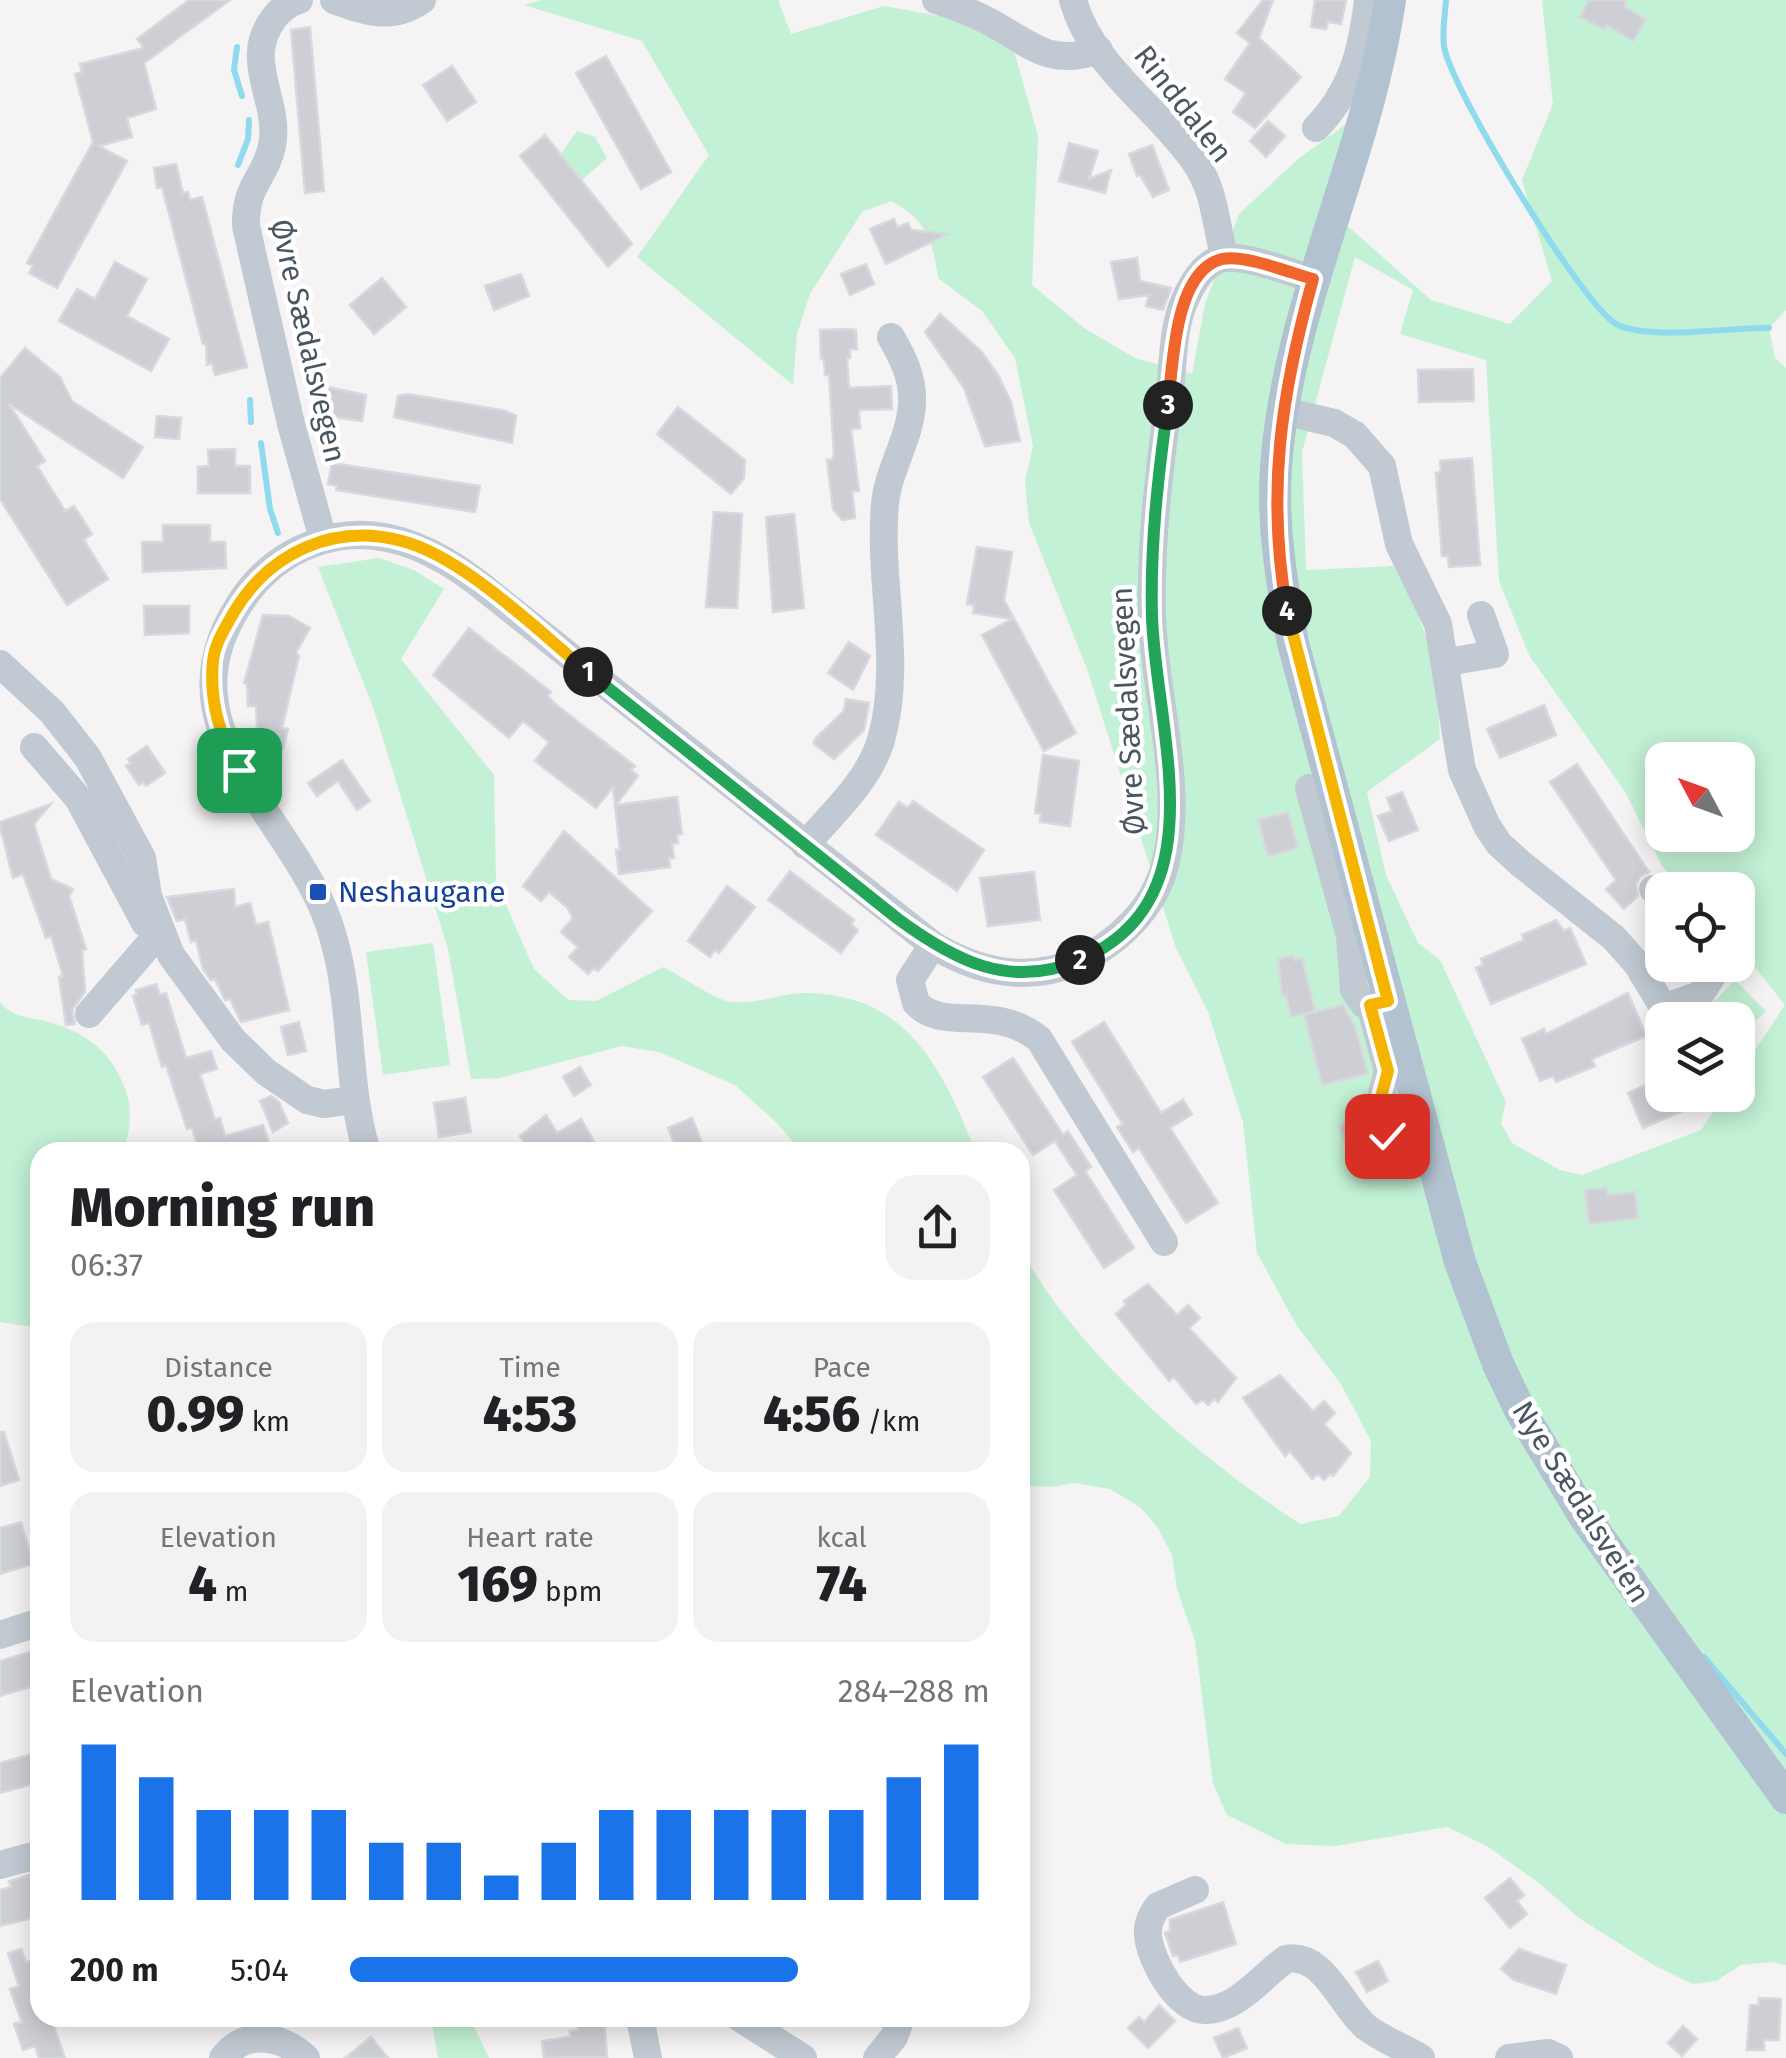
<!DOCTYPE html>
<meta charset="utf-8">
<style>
body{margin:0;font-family:"Fira Sans",sans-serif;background:#f2f2f2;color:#202124;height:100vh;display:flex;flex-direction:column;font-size:38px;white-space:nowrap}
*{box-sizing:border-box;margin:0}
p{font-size:32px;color:#757577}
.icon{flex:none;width:55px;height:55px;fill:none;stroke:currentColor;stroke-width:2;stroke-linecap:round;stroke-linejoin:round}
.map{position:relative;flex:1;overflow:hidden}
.sheet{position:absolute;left:30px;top:1142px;width:1000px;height:885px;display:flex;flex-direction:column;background:#fff;border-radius:30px;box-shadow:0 5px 25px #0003}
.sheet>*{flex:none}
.needle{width:65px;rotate:311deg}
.fabs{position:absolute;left:1645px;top:742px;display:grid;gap:20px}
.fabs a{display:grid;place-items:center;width:110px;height:110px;border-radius:20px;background:#fff;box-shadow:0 5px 25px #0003;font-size:50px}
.pin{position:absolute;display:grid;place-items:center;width:85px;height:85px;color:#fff;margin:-42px;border-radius:20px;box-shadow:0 5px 15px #0006}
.km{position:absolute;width:50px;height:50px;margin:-25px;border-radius:50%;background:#222;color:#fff;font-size:28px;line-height:50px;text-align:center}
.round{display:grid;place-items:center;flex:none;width:105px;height:105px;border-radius:30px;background:#f2f2f2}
.overview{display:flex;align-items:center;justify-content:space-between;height:170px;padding:0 40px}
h1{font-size:55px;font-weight:800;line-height:75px}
.figures{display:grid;grid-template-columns:repeat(3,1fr);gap:15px;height:170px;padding:10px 40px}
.figures div{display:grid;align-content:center;border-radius:25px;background:#f2f2f2;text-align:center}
.figures b{font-size:50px;font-weight:800}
.figures small{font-size:28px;font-weight:400}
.figures p{font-size:28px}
.chart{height:280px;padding:20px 40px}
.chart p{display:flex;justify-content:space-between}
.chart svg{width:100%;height:180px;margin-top:10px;stroke:#1a73e8;stroke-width:6}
ul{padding:0 40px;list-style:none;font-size:32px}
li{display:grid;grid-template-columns:160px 120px 1fr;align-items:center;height:75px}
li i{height:25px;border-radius:12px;background:#1a73e8}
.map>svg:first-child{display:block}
.green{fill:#c3f1d5;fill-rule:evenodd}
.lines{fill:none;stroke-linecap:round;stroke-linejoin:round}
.stream{stroke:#90daee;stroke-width:6}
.building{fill:#cdcfd5;stroke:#d7d9de;stroke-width:2.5}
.minor{stroke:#c1cad2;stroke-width:28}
.major{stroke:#b3c2d1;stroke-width:32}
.split-1-casing{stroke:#fff;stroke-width:20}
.split-2-casing{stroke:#fff;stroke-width:20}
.split-3-casing{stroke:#fff;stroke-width:20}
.split-4-casing{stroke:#fff;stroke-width:20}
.split-5-casing{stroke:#fff;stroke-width:20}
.split-1{stroke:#f5b400;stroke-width:12}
.split-2{stroke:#22a559;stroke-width:12}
.split-3{stroke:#22a559;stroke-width:12}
.split-4{stroke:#f0652b;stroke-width:12}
.split-5{stroke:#f5b400;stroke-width:12}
.transit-dot{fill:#1a4fb4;stroke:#fff;stroke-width:4}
.labels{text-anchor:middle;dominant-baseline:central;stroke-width:9;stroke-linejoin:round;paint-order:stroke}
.street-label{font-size:30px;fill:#4a5661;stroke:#fff}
.transit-label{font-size:30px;fill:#164399;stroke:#fff;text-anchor:start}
</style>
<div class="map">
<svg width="1786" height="2058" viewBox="0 0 1786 2058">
<rect width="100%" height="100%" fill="#f5f3f3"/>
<g class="green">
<path d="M542,0H778L791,34L884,6L945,17L988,32L1014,51L1038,136L1032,285L1084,328L1135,358L1192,374L1205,304L1239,214L1298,159L1349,122L1324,205L1431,300L1510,324L1552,281L1522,180L1553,104L1542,0H1786V310L1769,328L1775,358L1786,368V1965L1771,1962L1741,1965L1716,1981L1693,1984L1657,1967L1579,1918L1539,1883L1487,1846L1447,1827L1335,1846L1286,1844L1227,1815L1213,1783L1195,1641L1177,1589L1172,1555L1158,1528L1140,1507L1110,1489L1074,1483L1052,1487L1027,1486L1020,1480V1248C1078,1355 1198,1457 1300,1524L1339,1516L1370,1477L1371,1441L1341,1384L1297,1326L1257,1253L1243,1122L1208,1012L1176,948L1087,669L1029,523L1025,481L1033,446L1015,358L982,311L938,278C933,241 926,219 891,201L862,212L810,294L797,334L793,385L637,257L709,155L642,41L524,5ZM1355,257L1413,290L1400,334L1486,360L1499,581L1529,655L1626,793L1662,866L1685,890H1738V946L1785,1005L1738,1076V1095H1725L1701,1130L1582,1175L1560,1170L1512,1143L1501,1123L1506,1102L1440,960L1418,943L1386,875L1367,792L1440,739C1436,663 1430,634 1396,566L1306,570L1302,452ZM1662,760H1738V835H1662Z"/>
<path d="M577,131L595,137L607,158L582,180L561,154Z"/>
<path d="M379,558L414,570L444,589L401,659L494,775L496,882L534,969L568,1000L596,1001L663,967C680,975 716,1001 732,1002C757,1005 784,992 809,993C910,996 942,1070 976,1152H801L780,1126L735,1085L659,1052L622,1046L499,1078L471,1079L448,949L374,710L318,567Z"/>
<path d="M433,943L450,1065L383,1075L366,952Z"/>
<path d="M1735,980L1766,1011L1738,1038V1020H1696Z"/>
<path d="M0,1002C15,1020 28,1016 49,1022C88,1033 112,1053 126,1091C132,1108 131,1136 122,1152H40V1328L0,1322Z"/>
<path d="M431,2018H470L489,2058H438Z"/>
</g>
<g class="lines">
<g class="stream">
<path d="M1446,0C1445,15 1442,32 1444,46C1449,86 1583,306 1616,324C1648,341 1731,327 1769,328"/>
<path d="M237,47L234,70L242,96"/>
<path d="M238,165L248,139L249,120"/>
<path d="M250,400L251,422"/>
<path d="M261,443L270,509L278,533"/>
<path d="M1704,1657L1786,1754"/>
</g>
</g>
<g class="building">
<path d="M189,0H230L144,63L156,109L127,118L132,137L99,146L127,161L57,288L29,273L33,266L27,263L93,142L75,74L82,72L80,64L144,48L137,39Z"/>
<path d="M1263,0H1273L1259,38L1301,77L1255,128L1233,112L1246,93L1225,79L1250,43L1237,33Z"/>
<path d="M1315,0H1346L1341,24L1328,22L1326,29L1311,27Z"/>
<path d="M1589,0H1627L1624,6L1646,20L1633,41L1606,25L1604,29L1580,17Z"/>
<path d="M310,27L324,191L305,193L291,30Z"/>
<path d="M606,56L671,172L641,189L576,73Z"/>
<path d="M452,66L476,102L447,121L423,85Z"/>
<path d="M1268,121L1285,136L1266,157L1250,141Z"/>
<path d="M545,135L632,244L608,267L520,156Z"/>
<path d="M1069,143L1098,151L1089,179L1111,170L1105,193L1059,181Z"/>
<path d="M1152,145L1169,190L1153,197L1140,175L1137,176L1129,154Z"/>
<path d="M176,164L183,193L188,192L190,200L202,197L247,367L215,375L212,363L207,365L206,344H203L162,187L157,188L154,168Z"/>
<path d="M894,219L897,227L908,223L911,230L948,234L886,264L870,229Z"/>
<path d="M1137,258L1140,281L1171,288L1163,310L1146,306L1149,295L1119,299L1111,262Z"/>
<path d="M115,262L147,279L127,316L169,339L151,371L59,321L77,289L95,299Z"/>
<path d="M866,264L874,284L850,295L841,274Z"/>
<path d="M521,274L529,296L494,310L485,286Z"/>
<path d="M382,278L406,307L374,334L350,305Z"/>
<path d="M940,314L981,351L998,375L1011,402L1020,441L985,446L964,388L925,332Z"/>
<path d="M849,329L856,330L857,349H850V358H847L849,388L891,386L892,409L859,410L860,428L851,429L859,491H852L855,518L842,520L833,509L827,460H832L834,454L829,375H825L824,359H821L820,330Z"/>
<path d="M25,348L60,377L72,401L143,447L123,478L9,404L45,461L37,466L65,511L74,506L92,534L84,540L108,579L67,605L0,499V378Z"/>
<path d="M1473,369L1474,401L1419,402L1418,370Z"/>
<path d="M327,387L366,395L362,421L311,414L316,388Z"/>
<path d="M408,394L506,411L516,416L512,443L394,417L398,396Z"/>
<path d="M678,407L745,460L744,478L731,494L657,434Z"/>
<path d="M157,416L181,418L179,439L155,437Z"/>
<path d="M235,449V466H250V493H198V467L209,466L208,450Z"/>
<path d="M1472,458L1480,565L1449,567L1448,556H1442L1436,473L1441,472L1440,461Z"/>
<path d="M332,463L480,486L475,512L336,490L337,486L328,484Z"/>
<path d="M714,512L742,514L737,608L706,607Z"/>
<path d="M794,514L804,608L773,612L766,517Z"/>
<path d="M163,525H210V542H225L226,568L143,572L142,542H163Z"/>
<path d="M977,547L1012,552L1004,600L1076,733L1044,751L982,635L1012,619L973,613L974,605L967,604Z"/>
<path d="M144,606H189V633L145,635Z"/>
<path d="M263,615L289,616L310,628L296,653L299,656L282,728L288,729L283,749L258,747L256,706H248L247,684L244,683Z"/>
<path d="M469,628L551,692L548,696L554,703L635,766L631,770L638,776L616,805L677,797L682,834L677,835L678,843L672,844L674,858H669L670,867L619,874L616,850H620L613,787L596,808L535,761L549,742L523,721L509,738L433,675Z"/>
<path d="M849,642L870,656L853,690L828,673Z"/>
<path d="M846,699L869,703L864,730L834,759L814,744L815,739L844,711Z"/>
<path d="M1544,705L1556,735L1500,758L1487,729Z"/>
<path d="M147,746L165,773L146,786L143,782L139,785L126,766L131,763L128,759Z"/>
<path d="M1043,755L1079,761L1070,826L1040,822L1041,814L1035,813Z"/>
<path d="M342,760L370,801L357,810L338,781L317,796L308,783Z"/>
<path d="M1577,764L1649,872L1640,877L1636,885L1638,896L1624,909L1606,889L1616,880L1550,782Z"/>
<path d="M1402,792L1418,830L1389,841L1378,816L1392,811L1387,798Z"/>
<path d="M913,801L984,850L957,891L876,835L899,802L908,808Z"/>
<path d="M51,804L34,824L51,879L73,889L69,896L86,949L82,950L85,992L72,1010L75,1024L66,1025L59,977L63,976L51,936L46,938L23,874L13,878L0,826V822Z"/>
<path d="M1288,812L1298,848L1268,856L1258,820Z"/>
<path d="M564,831L652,911L598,971L594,968L588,974L569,957L578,947L561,932L573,918L567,907L549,892L541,901L523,886Z"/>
<path d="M790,871L854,920L851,924L858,930L841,953L768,900Z"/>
<path d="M1034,872L1040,920L988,926L980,878Z"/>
<path d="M727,886L755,907L719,953L715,950L710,957L688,941Z"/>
<path d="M234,889L235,907L250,903L256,925L268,922L289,1010L241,1022L230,999L225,1000L215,979L211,980L203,969L196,940L191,942L185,919L177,921L167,897Z"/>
<path d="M1556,920L1564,931L1570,928L1586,964L1491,1004L1476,968L1483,965L1481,959L1524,940L1522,935Z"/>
<path d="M1293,956L1294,960L1302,958L1315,1011L1291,1017L1286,995L1282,996L1278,959Z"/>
<path d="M156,984L160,995L166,993L186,1058L211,1051L217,1069L200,1074L215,1120L220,1118L225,1136L263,1125L272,1152H186L185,1149L197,1145L192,1128L187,1129L166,1065L162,1067L149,1023L142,1025L133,996L137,994L136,990Z"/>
<path d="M1628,993L1646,1036L1592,1059L1595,1066L1571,1076L1556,1082L1553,1076L1540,1081L1522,1039L1544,1029L1546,1034Z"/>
<path d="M1343,1005L1355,1026L1368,1074L1322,1085L1304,1015Z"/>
<path d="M299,1022L306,1051L288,1055L281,1027Z"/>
<path d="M1104,1022L1161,1113L1183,1100L1192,1114L1170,1128L1218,1203L1186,1223L1139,1148L1133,1152L1117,1127L1123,1124L1072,1042Z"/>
<path d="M1013,1058L1063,1135L1068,1131L1091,1167L1085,1171L1134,1248L1104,1268L1054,1190L1077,1175L1055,1141L1033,1155L983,1077Z"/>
<path d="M580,1067L591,1085L574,1096L563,1077Z"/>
<path d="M1662,1078V1095H1683L1689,1108L1643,1128L1628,1093Z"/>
<path d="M271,1096L279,1102L288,1123L273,1132L260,1101Z"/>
<path d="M465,1098L471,1132L439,1137L434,1103Z"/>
<path d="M1361,1103L1370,1141L1378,1151L1354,1163L1339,1127L1352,1118L1348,1109Z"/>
<path d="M546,1115L557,1133L581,1119L600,1152H530L520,1136Z"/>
<path d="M692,1118L706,1152H678L668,1128Z"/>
<path d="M1607,1188L1608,1195L1635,1192L1638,1218L1589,1224L1585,1190Z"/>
<path d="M1148,1284L1177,1315L1188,1305L1200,1318L1189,1328L1236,1378L1218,1402L1214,1399L1208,1405L1203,1400L1196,1404L1174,1377L1169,1381L1116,1314L1126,1305L1124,1301Z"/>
<path d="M1280,1375L1313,1411L1324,1401L1335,1413L1324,1424L1351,1453L1333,1476L1330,1474L1324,1480L1318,1474L1312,1479L1290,1451L1285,1456L1243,1398Z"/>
<path d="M0,1432H4L19,1480L0,1486Z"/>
<path d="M21,1522L33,1564L0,1574V1528Z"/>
<path d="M40,1649V1684L0,1696V1661Z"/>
<path d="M40,1752V1782L0,1793V1763Z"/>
<path d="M29,1875L31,1882L40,1879V1916L0,1926V1890L11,1887L9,1881Z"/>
<path d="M1510,1878L1524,1895L1517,1901L1527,1914L1510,1928L1485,1898Z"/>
<path d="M1223,1902L1236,1944L1180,1962L1178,1955L1173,1956L1165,1933L1170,1931V1920Z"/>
<path d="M21,1949L26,1962L40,1957V1973L31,1976L40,1999V2018H51L65,2058H39L35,2046L23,2050L14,2024L22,2022L10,1989L19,1986L8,1953Z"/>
<path d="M1519,1949L1566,1965L1556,1994L1514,1980L1501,1969Z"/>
<path d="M1378,1961L1388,1981L1367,1992L1356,1972Z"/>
<path d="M1759,1998L1781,1999L1779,2040H1764V2050H1747L1750,2005H1759Z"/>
<path d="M1159,2005L1175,2021L1148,2048L1128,2028L1139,2017L1144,2022Z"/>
<path d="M578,2018H604L607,2057L544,2058L542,2041L570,2037V2031L578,2030Z"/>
<path d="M1683,2026L1697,2039L1682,2056L1668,2043Z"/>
<path d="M1238,2028L1247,2048L1223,2058L1214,2038Z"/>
<path d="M371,2037L388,2058H345Z"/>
</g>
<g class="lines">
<g class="minor">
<path d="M299,0C288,3 281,9 274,18C241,61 281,100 272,146C265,179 245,184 246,226L291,424L323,539"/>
<path d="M334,0C367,12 392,21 422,0"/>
<path d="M936,0C954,6 971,12 988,21C1030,43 1048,68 1099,50"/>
<path d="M1073,0C1091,66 1158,108 1195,162C1216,192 1215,225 1225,258"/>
<path d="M1316,128C1352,91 1362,51 1368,0"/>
<path d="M1283,411L1334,423L1355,435L1382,466L1399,544L1438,624L1462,770L1487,826L1499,844L1521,864L1614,938L1637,964L1671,1020"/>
<path d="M1447,662L1495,654L1481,615"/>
<path d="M0,664L52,712L88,758L142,858L148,896L171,955L233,1040L266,1072L307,1100L324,1104L354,1100"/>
<path d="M34,747L78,798L145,923"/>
<path d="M1309,788L1350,936L1354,990L1364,1004L1388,1001"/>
<path d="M805,845C832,814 869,781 881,740C903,663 878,583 885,504C888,469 911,438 912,402C913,377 903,358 891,337"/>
<path d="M1653,889L1662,898"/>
<path d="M933,945L910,980L916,1003C944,1033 993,1002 1039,1039L1164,1242"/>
<path d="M1370,1005L1388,1071L1378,1108L1387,1136"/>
<path d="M1666,1007L1700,995L1716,970L1715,965"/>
<path d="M89,1014L154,939"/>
<path d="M367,1152C344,1077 355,996 328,921C291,817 164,732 234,613C252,581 277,557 312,544C370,521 427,545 474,580L933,945C978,972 1026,983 1076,962C1117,944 1154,909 1165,865C1185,789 1154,694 1152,616C1150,540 1160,465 1170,390C1173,363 1173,332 1182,307C1189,289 1202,261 1225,258C1247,255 1291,273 1313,279"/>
<path d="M0,1635L40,1622"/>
<path d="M0,1865L40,1854"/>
<path d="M1195,1890L1158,1906C1152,1915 1147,1923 1148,1935C1150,1960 1178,2012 1207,2010C1239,2008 1262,1976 1286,1959C1324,1952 1341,2006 1366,2027C1383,2040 1403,2047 1421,2058"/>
<path d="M640,2018L648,2058"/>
<path d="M740,2018L803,2058"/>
<path d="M223,2058C245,2029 281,2035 306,2058"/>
<path d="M877,2058L894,2037L901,2018"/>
<path d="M1509,2058L1548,2053L1559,2058"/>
</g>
<path class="major" d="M1390,0C1367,160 1287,306 1276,468C1272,528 1282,585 1293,643L1460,1262L1498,1364L1520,1410L1584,1516L1786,1798"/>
</g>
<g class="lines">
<g class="split-1-casing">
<path id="split-1" d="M239,770C220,737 209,700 213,661C215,643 225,628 234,612C270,552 334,523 402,541C464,557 538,631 588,672"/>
</g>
<g class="split-2-casing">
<path id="split-2" d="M588,672L898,919C954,960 1009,990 1080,960"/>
</g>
<g class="split-3-casing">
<path id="split-3" d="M1080,960C1220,900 1156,732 1152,617C1150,546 1158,475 1168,405"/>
</g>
<g class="split-4-casing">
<path id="split-4" d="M1168,405C1173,365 1174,271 1222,259C1244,254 1291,273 1313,279C1281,394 1266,492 1287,611"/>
</g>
<g class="split-5-casing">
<path id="split-5" d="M1287,611L1388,1001L1370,1005L1388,1071L1378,1108L1387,1136"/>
</g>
<use href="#split-1" class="split-1"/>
<use href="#split-2" class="split-2"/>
<use href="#split-3" class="split-3"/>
<use href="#split-4" class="split-4"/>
<use href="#split-5" class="split-5"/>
</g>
<rect class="transit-dot" x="308" y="882" width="20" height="20" rx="5"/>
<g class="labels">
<g class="street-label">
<text transform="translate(1183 104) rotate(52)">Rinddalen</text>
<text transform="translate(308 341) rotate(77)">Øvre Sædalsvegen</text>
<text transform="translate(1128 711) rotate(-93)">Øvre Sædalsvegen</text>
<text transform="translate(1581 1502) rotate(58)">Nye Sædalsveien</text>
</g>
<g class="transit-label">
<text x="338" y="892">Neshaugane</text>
</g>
</g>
</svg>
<div class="fabs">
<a><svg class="needle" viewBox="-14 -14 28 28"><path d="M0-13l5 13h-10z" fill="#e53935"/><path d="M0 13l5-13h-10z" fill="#757577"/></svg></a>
<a><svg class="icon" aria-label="locate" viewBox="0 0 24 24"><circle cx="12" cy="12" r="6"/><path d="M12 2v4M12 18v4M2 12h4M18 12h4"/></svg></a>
<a><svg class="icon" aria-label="layers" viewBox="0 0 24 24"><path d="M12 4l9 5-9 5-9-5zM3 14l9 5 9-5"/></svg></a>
</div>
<div class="pin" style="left:239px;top:770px;background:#1e9e55"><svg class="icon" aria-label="arrive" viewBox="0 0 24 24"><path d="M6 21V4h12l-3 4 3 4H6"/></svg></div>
<div class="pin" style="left:1387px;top:1136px;background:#d93025"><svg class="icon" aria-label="check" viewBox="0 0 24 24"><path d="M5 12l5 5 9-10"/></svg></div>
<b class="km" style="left:588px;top:672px">1</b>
<b class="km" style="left:1080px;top:960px">2</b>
<b class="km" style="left:1168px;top:405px">3</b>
<b class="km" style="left:1287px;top:611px">4</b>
<section class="sheet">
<div class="overview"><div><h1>Morning run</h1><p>06:37</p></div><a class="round"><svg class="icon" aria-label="share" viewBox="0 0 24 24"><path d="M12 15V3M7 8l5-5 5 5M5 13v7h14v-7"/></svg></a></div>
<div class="figures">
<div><p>Distance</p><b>0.99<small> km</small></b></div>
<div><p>Time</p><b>4:53</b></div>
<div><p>Pace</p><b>4:56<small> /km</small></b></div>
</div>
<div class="figures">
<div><p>Elevation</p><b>4<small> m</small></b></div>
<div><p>Heart rate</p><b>169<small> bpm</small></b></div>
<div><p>kcal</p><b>74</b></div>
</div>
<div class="chart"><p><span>Elevation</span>284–288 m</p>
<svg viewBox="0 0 160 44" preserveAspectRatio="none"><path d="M5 44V6M15 44V14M25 44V22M35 44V22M45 44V22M55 44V30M65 44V30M75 44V38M85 44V30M95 44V22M105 44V22M115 44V22M125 44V22M135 44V22M145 44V14M155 44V6"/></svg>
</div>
<ul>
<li><b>200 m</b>5:04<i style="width:70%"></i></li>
</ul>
</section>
</div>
